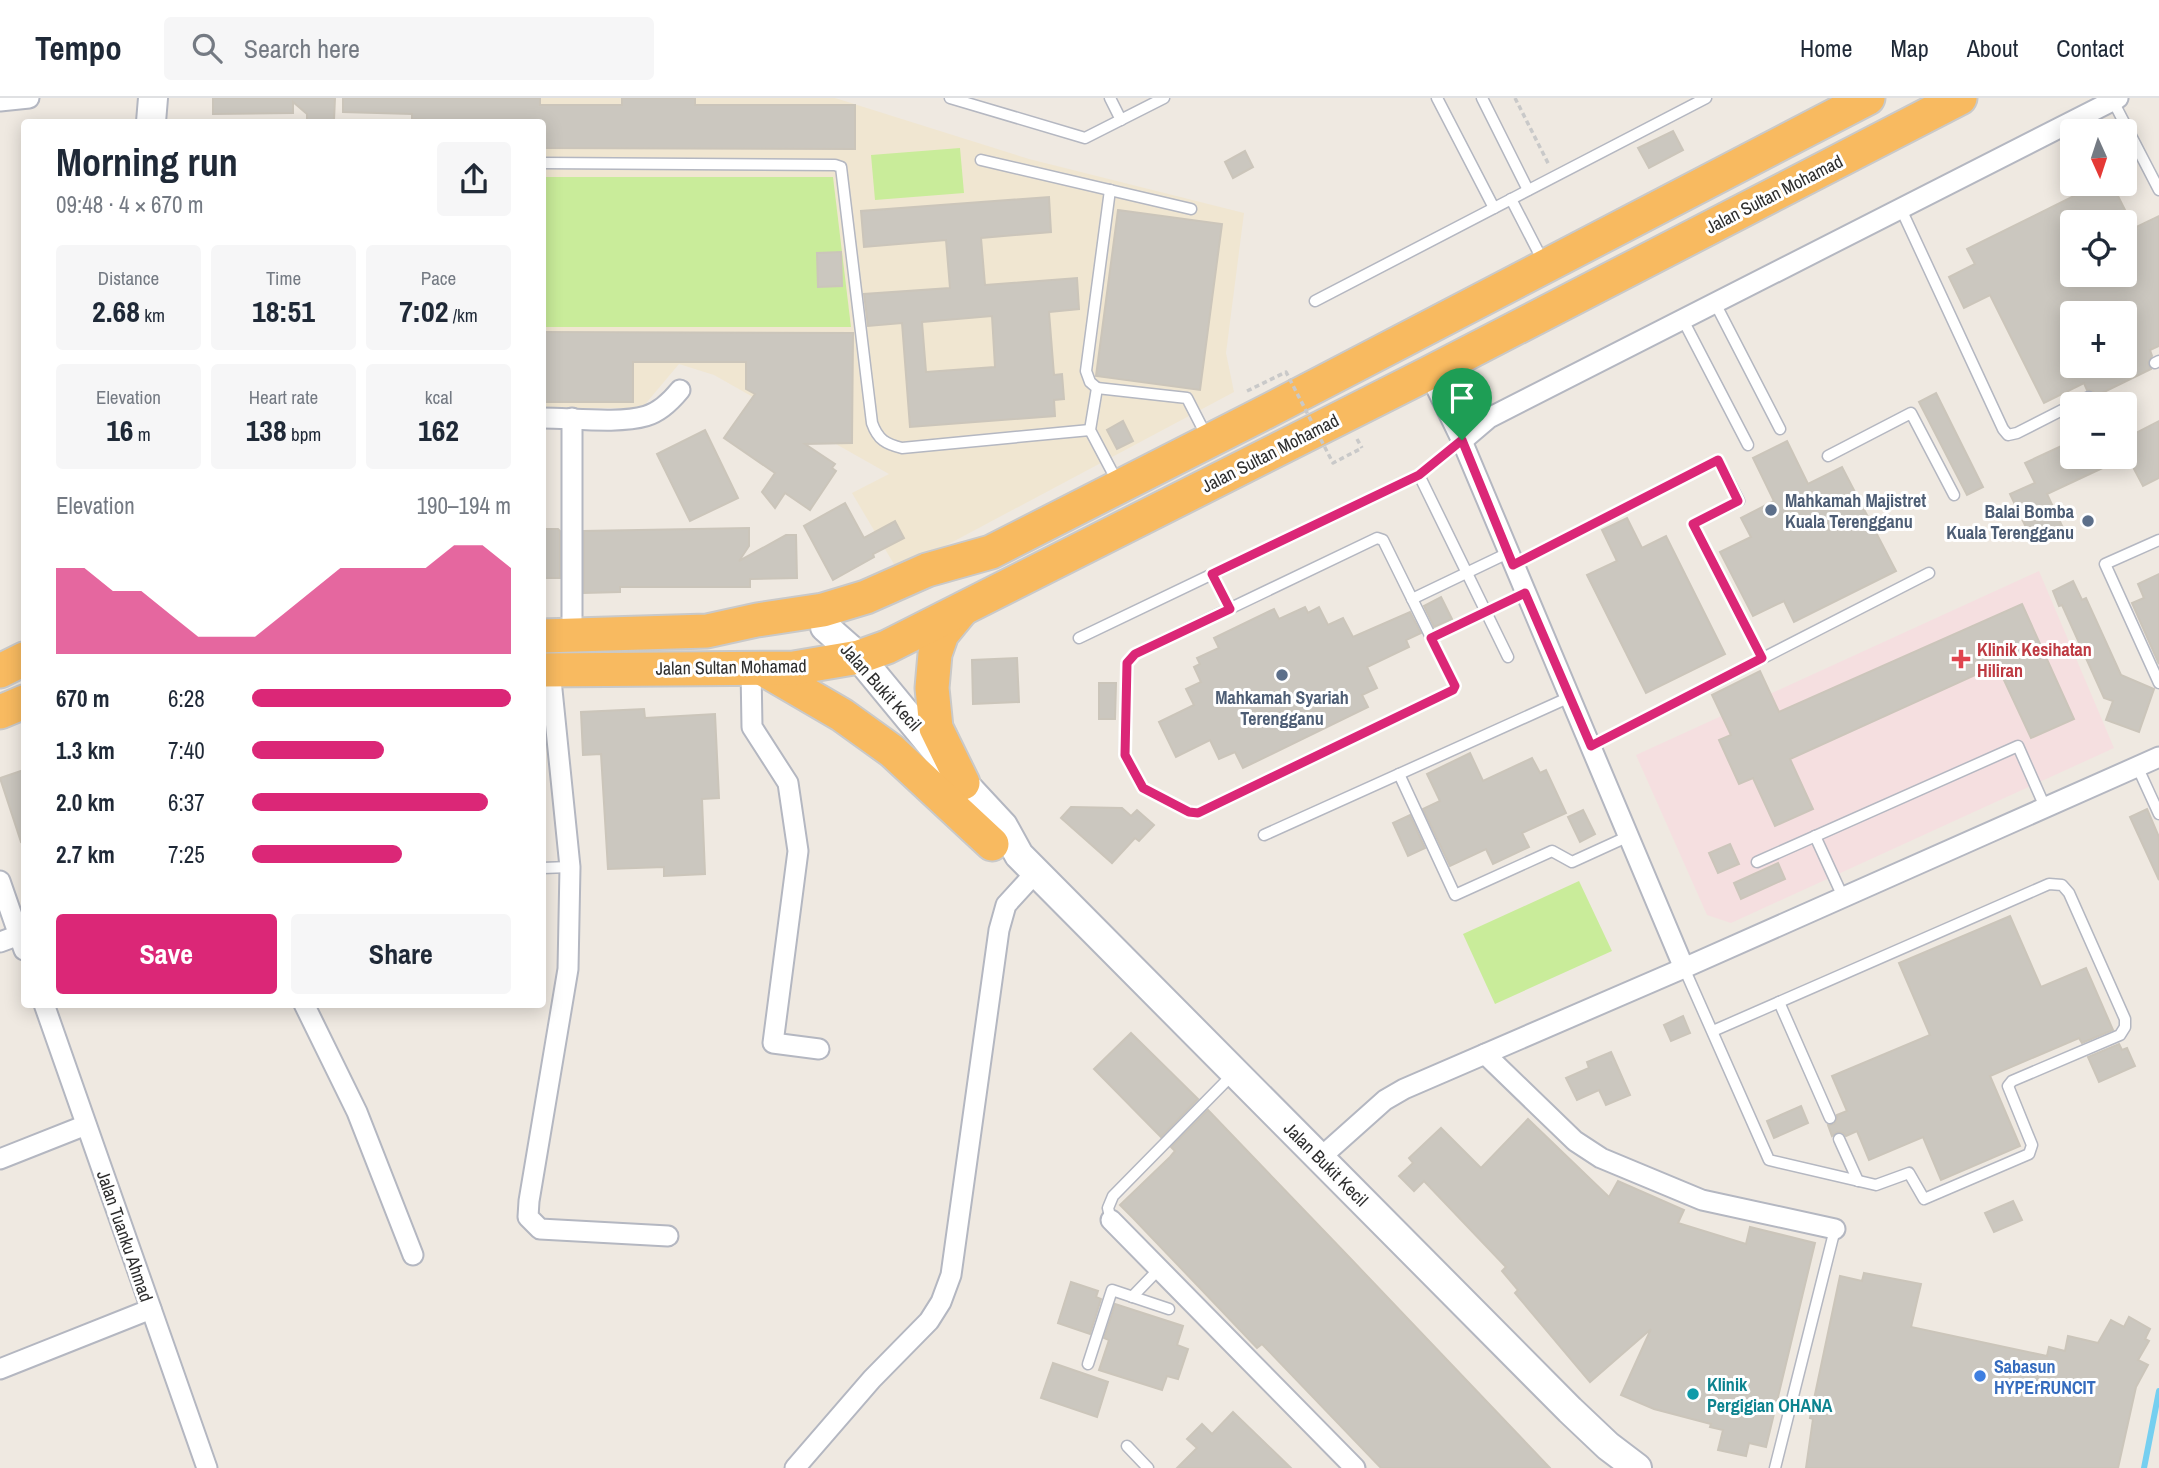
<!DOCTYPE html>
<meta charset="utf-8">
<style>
body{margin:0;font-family:"Archivo Narrow",sans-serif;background:#f6f6f7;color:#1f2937;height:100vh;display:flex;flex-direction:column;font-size:26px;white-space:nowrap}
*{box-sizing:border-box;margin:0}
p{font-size:23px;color:#747a83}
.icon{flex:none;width:38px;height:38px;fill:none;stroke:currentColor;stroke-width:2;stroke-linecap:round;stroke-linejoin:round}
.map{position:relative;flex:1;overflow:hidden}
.sheet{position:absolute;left:21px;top:21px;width:525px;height:889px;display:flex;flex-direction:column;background:#fff;border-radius:7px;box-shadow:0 4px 18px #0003}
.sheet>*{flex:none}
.needle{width:46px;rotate:177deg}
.fabs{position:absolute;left:2060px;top:21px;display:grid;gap:14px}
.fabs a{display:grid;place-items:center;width:77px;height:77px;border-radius:7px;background:#fff;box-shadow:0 4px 18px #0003;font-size:35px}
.pin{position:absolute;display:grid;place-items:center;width:60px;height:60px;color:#fff;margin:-72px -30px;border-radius:50% 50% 50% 0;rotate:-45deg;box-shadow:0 0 7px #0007}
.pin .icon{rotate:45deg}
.round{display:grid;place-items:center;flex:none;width:74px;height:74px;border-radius:7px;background:#f6f6f7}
.summary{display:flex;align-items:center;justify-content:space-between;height:119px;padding:0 35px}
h1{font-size:38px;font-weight:800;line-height:52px}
.stats{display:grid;grid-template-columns:repeat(3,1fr);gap:10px;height:119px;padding:7px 35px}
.stats div{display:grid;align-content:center;border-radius:7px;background:#f6f6f7;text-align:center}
.stats b{font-size:30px;font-weight:800}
.stats small{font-size:19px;font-weight:400}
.stats p{font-size:19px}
.chart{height:196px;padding:14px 35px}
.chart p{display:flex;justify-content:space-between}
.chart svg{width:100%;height:126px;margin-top:7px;fill:#db2777;opacity:.7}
.cta{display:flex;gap:14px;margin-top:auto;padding:14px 35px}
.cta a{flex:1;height:80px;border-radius:7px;background:#db2777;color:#fff;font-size:28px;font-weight:800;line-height:80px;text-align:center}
.cta a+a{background:#f6f6f7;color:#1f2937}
ul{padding:0 35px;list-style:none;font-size:23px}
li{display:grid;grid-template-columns:112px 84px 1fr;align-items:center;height:52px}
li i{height:18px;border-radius:9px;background:#db2777}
header{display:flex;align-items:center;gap:42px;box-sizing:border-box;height:98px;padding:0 35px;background:#fff;border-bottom:2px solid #e0e1e3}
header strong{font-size:33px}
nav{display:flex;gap:38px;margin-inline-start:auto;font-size:24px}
.search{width:490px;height:63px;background:#f6f6f7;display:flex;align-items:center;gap:18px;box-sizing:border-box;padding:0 24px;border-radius:7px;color:#747a83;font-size:26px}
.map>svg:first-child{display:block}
.education{fill:#f0e6d1}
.medical{fill:#f5dfe0}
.pitch{fill:#c9ec9a}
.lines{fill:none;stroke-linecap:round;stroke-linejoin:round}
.stream{stroke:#75cff0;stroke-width:6}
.building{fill:#cbc7bf;stroke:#cbc5ba;stroke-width:2;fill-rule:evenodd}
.service-casing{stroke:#b4b7c1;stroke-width:13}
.minor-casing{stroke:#b4b7c1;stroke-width:23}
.secondary-casing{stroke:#b4b7c1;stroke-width:32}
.trunk-casing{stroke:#c9c9c9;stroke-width:37}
.path{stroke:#c9c9c9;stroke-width:3.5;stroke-dasharray:5 3.5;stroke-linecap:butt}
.service{stroke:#fff;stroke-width:10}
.minor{stroke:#fff;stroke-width:19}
.secondary{stroke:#fff;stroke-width:28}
.trunk{stroke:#f8ba60;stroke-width:33}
.path-bridge{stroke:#c9c9c9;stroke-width:3.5;stroke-dasharray:5 3.5;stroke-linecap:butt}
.route-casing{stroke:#fff;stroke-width:14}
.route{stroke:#db2777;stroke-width:9}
.service-dot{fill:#5c6f8a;stroke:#fff;stroke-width:2.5}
.health-dot{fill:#e0444e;stroke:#fff;stroke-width:2.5}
.shop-dot{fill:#3f7fe0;stroke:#fff;stroke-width:2.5}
.culture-dot{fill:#0f9aa8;stroke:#fff;stroke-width:2.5}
.labels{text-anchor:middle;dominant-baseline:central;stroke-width:6;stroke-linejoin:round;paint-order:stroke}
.street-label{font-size:18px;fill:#2e2e2e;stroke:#fff}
.service-label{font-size:18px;font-weight:bold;fill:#4e5e75;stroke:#fff;text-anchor:start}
.health-label{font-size:18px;font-weight:bold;fill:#be3a42;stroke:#fff;text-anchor:start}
.shop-label{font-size:18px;font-weight:bold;fill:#366cbe;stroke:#fff;text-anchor:start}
.culture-label{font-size:18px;font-weight:bold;fill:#0d838f;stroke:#fff;text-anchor:start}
</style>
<header>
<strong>Tempo</strong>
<div class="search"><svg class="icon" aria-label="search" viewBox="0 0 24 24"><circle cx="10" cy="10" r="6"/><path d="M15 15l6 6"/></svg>Search here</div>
<nav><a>Home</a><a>Map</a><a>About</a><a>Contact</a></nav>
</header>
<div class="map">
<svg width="2159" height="1370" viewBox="0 0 2159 1370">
<rect width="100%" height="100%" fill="#efe9e1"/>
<path class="education" d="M512,0H835L1029,61L1244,115L1226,255L1234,294L898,473L852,395L889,376L714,277L679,266L642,310H543L542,24H512Z"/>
<path class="medical" d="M2039,473L2114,650L1731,825L1707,817L1636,657Z"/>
<g class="pitch">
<path d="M960,50L964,95L875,102L871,57Z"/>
<path d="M543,79H833L851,229H543Z"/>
<path d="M1579,783L1612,853L1495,906L1463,836Z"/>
</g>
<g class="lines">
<path class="stream" d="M2144,1370L2159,1293"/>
</g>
<g class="building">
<path d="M213,0H335L334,22H307V16L293,4V15L213,16Z"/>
<path d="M343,0H540V7H622V0H695V7H855V51L542,50V24H456L412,21V16L343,14Z"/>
<path d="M1673,33L1683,52L1649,70L1638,50Z"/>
<path d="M1245,53L1253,69L1233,80L1225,64Z"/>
<path d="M2097,86H2112L2131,124H2072V177H2124V135L2159,118V248L2150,252L2152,258L2148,265L2151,271L2096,298L2093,293L2087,292L2084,285L2044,305L1990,197L1964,210L1949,179L1975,166L1967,151L2084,93L2089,97L2095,96L2098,92ZM2072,215H2124V268H2072Z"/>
<path d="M1049,99L1051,134L981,140L985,187L1077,180L1079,211L1049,214L1054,277L1062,276L1064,301L1054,302L1055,318L910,329L902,225L868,228L864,196L950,190L946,142L864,149L861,113ZM992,218L995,269L926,274L922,224Z"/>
<path d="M1118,112L1222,126L1200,292L1096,278Z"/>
<path d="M841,154L842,188L818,189L817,155Z"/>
<path d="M542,234L853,235L852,345L805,346L835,366L832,370L836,373L810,412L785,395L775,410L762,394L775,375L724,340L755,296L746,291V264H633V304H542Z"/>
<path d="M1936,295L1983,389L1967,397L1919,304Z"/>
<path d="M1123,323L1133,343L1117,351L1107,332Z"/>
<path d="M2159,323V380L2143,388L2124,352V341Z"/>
<path d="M705,332L738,400L690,423L657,356Z"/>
<path d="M1787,343L1808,386L1842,369L1896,473L1794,524L1784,503L1753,518L1720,454L1751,439L1741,420L1774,403L1753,360Z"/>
<path d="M2072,343V359H2126L2047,396L2064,432L2034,446L2010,396L2035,385L2025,365Z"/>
<path d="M845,405L864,440L895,423L904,440L873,456L874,459L833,482L804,428Z"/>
<path d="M1627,420L1642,450L1666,438L1725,556L1646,595L1587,477L1617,463L1602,432Z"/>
<path d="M749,430V448L739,463L786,437H796L797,480L750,481V489H620V494L584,495V433Z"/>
<path d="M542,431H558L560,433V480H542Z"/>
<path d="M2159,476V566L2132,505L2144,500L2138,486Z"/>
<path d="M2073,483L2082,502L2086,500L2121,577L2154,591L2139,634L2106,622L2113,603L2104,600L2062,507L2059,508L2053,493Z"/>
<path d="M1441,499L1452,521L1434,529L1424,508Z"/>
<path d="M2022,506L2074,621L2031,640L1997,567L1790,661L1813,711L1775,728L1753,680L1739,686L1719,642L1731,637L1712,597L1760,573L1779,614Z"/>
<path d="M1305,509L1308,515L1319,509L1328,527L1343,520L1353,539L1410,514L1421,535L1406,542L1409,549L1367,569L1377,590L1362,597L1368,609L1243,670L1235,654L1219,661L1210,642L1176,659L1159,624L1194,607L1186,591L1201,584L1194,569L1200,566L1197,560L1219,550L1214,540L1274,511L1279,521Z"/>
<path d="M1017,560L1019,604L973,606L972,562Z"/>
<path d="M1099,585H1116L1115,621H1099Z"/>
<path d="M644,611L645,620L715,616L719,700L702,701L705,776L664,778V769L608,771L601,656L583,657L581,614Z"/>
<path d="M1470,655L1483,683L1532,660L1540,675L1546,672L1566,715L1522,735L1529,749L1493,766L1486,751L1450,768L1423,711L1440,703L1427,676Z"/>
<path d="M24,672V743L21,744L0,680Z"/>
<path d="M1071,709L1122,710L1131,718L1137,712L1154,727L1139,743L1135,740L1112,765L1061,720Z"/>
<path d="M2147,711L2159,739V782L2130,719Z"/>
<path d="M1583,712L1595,736L1580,744L1568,719Z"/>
<path d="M1410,717L1425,750L1408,758L1393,725Z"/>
<path d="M1730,746L1739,766L1718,775L1709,755Z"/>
<path d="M1778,765L1785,781L1741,801L1734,785Z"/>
<path d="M2010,818L2041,889L2086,870L2113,932L2082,945L2079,940L1990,978L2020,1048L1941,1082L1923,1039L1869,1062L1857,1033L1846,1038L1843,1035L1837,1034L1832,1038L1828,1027L1834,1026L1837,1021V1017L1847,1013L1832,978L1930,937L1899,865Z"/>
<path d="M1683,918L1690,935L1671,943L1664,927Z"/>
<path d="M1131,935L1198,1001L1161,1039L1094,971Z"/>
<path d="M2119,946L2122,952L2127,950L2135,968L2099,984L2088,959Z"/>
<path d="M1611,954L1630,997L1606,1007L1599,992L1577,1002L1566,980L1589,970L1587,964Z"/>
<path d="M1801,1008L1808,1025L1774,1040L1767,1023Z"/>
<path d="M1208,1012L1350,1160L1550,1370H1381L1262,1246L1257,1250L1133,1120L1120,1107L1170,1059L1175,1053L1171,1049Z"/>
<path d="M1528,1021L1609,1099L1618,1083L1684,1112L1678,1125L1746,1146L1750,1129L1815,1145L1766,1349L1749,1345L1746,1358L1718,1352L1723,1332L1710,1329L1711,1326L1654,1311L1621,1297L1651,1231L1590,1284L1515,1195L1518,1192L1502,1173L1506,1169L1424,1083L1414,1093L1399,1078L1413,1065L1409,1060L1441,1030L1481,1070Z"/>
<path d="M2013,1103L2022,1122L1994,1134L1985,1115Z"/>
<path d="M1864,1175L1921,1186L1911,1229L2047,1258L2049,1249L2065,1253L2068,1238L2098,1245L2111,1222L2124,1229L2129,1219L2150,1231L2145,1241L2149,1243L2138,1262L2148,1267L2136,1289L2118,1370H1806L1813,1321L1810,1320L1840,1178L1862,1183Z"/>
<path d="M1071,1184L1098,1193L1096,1199L1101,1201L1090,1236L1058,1225Z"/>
<path d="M1115,1206L1183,1228L1177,1247L1188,1251L1178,1281L1167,1278L1162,1292L1099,1272L1109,1242L1104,1240Z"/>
<path d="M1053,1265L1108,1284L1097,1319L1041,1300Z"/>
<path d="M1233,1314L1291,1370H1177L1197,1350L1187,1341L1202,1326L1212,1336Z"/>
</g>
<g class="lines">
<g class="service-casing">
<g id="service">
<path d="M950,0L1085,40L1164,0"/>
<path d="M1110,0L1121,22"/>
<path d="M1437,0L1494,110"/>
<path d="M1482,0L1528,92"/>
<path d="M2113,3L2159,92"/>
<path d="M2124,57L2137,51"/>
<path d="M981,62L1191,111"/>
<path d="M542,65L835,67L841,69L872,325C878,342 886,346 902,350L1090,332"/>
<path d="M2088,86L2091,90"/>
<path d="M1110,92L1086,273L1090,284L1097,290L1090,332L1118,385"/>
<path d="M1511,101L1544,165"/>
<path d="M1901,111L2003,331L2008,337L2017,335L2072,307"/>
<path d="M1315,203L1706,0"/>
<path d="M1715,205L1780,331"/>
<path d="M1683,222L1748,347"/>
<path d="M2155,265L2159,263"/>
<path d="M1097,290L1187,300L1207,339"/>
<path d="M2074,306L2089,299"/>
<path d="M1828,358L1911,315L1954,397"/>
<path d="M1419,377L1508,559"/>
<path d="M1377,440L1383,442L1455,588L1453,592L1198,715L1189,714L1143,690L1125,657L1127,565L1135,556Z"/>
<path d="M2159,442L2105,466L2159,585"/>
<path d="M1513,467L1718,362L1739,403L1693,426L1762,560"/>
<path d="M1212,476L1230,511"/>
<path d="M1412,501L1508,455"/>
<path d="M1079,540L1419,377L1462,343"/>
<path d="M1431,540L1525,495"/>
<path d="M1591,648L1929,475"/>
<path d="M2137,668L2159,716"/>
<path d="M1399,676L1455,797L1552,753L1572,764L1629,738"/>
<path d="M1264,737L1570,599"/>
<path d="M1815,738L1843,799"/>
<path d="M1757,764L2018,648L2045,709"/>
<path d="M542,770L570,769"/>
<path d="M1684,870L1769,1062L1876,1087L1909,1075L1924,1101L2029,1056L2032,1047L2008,988L2012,983L2120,937L2125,929V921L2069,795L2062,787L2049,786L1713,933"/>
<path d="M1779,904L1830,1020"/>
<path d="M1839,1041L1858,1083"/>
<path d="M1111,1122L1108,1110L1113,1098L1234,975"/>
<path d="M1132,1199L1159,1171"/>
<path d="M1088,1266L1112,1192L1169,1211"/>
<path d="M1127,1348L1148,1370"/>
<path d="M1775,1370L1835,1131"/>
</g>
</g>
<g class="minor-casing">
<g id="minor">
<path d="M0,3L29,0"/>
<path d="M1429,275L1462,343L1684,870"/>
<path d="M542,320C572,320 619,326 646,318C660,314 671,303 680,292"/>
<path d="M1462,343L1489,320L2118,0"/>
<path d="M572,537V320"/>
<path d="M751,571L752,629L788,685L798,753L773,945L819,951"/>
<path d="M550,572L570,769L568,871L529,1103L528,1119L540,1131L668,1138"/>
<path d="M0,783L24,852"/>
<path d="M0,844L19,837"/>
<path d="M44,906L207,1370"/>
<path d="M304,906L357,1014L413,1157"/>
<path d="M1485,956L1575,1043L1601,1060L1702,1102L1835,1131"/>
<path d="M1320,1060L1385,1002L1404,991L1684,870L2159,659"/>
<path d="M0,1061L86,1027"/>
<path d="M1111,1122L1355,1370"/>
<path d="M0,1271L151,1211"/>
<path d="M795,1370L872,1281L929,1223L941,1204L951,1177L999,832L1006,807L1036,774"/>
</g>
</g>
<g class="secondary-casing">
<g id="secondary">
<path d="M151,24L153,0"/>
<path d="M825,529L859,559L963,685L1003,728L1019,757L1570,1312L1608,1348L1637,1370"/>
</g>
</g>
<g class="trunk-casing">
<g id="trunk">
<path d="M960,514L942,536L935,556L932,590L936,630L963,685"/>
<path d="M542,538L707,533L757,522L823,512L866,499L927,472L991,454L1260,317L1868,0"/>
<path d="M763,571L842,617L892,653L992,746"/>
<path d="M542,572L794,570L859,559L887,549L1429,275L1960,0"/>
<path d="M0,573L24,561"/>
<path d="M0,614L24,604"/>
</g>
</g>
<g class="path">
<path d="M1515,0L1549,67"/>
<path d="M1357,341L1362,350"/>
</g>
<use href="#service" class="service"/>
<use href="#minor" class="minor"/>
<use href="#secondary" class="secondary"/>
<use href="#trunk" class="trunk"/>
<path class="path-bridge" d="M1247,293L1286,274L1333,365L1362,350"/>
</g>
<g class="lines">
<g class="route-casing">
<path id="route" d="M1462,342L1513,467L1718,362L1738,403L1693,426L1762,560L1591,648L1525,495L1431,540L1455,588L1453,592L1198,715L1189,714L1143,690L1125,657L1127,565L1135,556L1230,511L1212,476L1419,377Z"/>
</g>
<use href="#route" class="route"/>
</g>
<g class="service-dot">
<circle cx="1771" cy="412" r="7"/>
<circle cx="2088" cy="423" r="7"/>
<circle cx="1282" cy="577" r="7"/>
</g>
<path class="health-dot" d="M1957.5 550.5h7v7h7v7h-7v7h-7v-7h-7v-7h7z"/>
<circle class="shop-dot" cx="1980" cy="1278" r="7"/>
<circle class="culture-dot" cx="1693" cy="1296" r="7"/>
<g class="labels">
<g class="street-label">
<text transform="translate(1774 96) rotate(-27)">Jalan Sultan Mohamad</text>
<text transform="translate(1270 355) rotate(-27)">Jalan Sultan Mohamad</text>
<text transform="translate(731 569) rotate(-1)">Jalan Sultan Mohamad</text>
<text transform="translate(881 589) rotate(48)">Jalan Bukit Kecil</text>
<text transform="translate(1326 1066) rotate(45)">Jalan Bukit Kecil</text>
<text transform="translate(125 1138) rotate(71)">Jalan Tuanku Ahmad</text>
</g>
<g class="service-label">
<text x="1785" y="402">Mahkamah Majistret<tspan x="1785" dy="21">Kuala Terengganu</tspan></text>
<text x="2074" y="413" text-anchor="end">Balai Bomba<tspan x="2074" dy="21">Kuala Terengganu</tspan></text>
<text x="1282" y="599" text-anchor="middle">Mahkamah Syariah<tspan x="1282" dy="21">Terengganu</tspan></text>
</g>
<g class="health-label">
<text x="1977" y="551">Klinik Kesihatan<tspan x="1977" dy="21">Hiliran</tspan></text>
</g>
<g class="shop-label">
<text x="1994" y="1268">Sabasun<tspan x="1994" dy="21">HYPErRUNCIT</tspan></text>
</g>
<g class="culture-label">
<text x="1707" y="1286">Klinik<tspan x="1707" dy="21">Pergigian OHANA</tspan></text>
</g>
</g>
</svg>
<div class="fabs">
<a><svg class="needle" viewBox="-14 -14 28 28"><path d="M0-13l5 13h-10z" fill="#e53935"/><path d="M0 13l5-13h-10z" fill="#747a83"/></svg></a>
<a><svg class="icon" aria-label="locate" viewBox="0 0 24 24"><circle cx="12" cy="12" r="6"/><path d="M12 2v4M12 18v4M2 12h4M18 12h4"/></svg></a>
<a>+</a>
<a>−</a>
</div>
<div class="pin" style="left:1462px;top:342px;background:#1e9e55"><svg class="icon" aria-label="arrive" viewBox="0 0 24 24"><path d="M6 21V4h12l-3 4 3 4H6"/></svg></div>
<section class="sheet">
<div class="summary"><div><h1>Morning run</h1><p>09:48 · 4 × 670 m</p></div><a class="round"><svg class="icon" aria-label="share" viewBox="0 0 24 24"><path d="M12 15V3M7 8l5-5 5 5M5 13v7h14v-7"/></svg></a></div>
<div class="stats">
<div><p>Distance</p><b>2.68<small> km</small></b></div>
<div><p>Time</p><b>18:51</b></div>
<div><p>Pace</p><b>7:02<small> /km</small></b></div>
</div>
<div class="stats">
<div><p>Elevation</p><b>16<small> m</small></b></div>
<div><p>Heart rate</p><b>138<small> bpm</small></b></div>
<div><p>kcal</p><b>162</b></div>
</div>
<div class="chart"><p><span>Elevation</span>190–194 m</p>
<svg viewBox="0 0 160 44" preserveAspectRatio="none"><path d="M0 44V14L10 14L20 22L30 22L40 30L50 38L60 38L70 38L80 30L90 22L100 14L110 14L120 14L130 14L140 6L150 6L160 14V44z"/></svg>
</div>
<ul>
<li><b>670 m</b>6:28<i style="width:100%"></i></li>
<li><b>1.3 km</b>7:40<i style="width:51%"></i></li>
<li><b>2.0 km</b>6:37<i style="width:91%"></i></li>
<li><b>2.7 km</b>7:25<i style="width:58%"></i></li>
</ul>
<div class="cta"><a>Save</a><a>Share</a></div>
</section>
</div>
